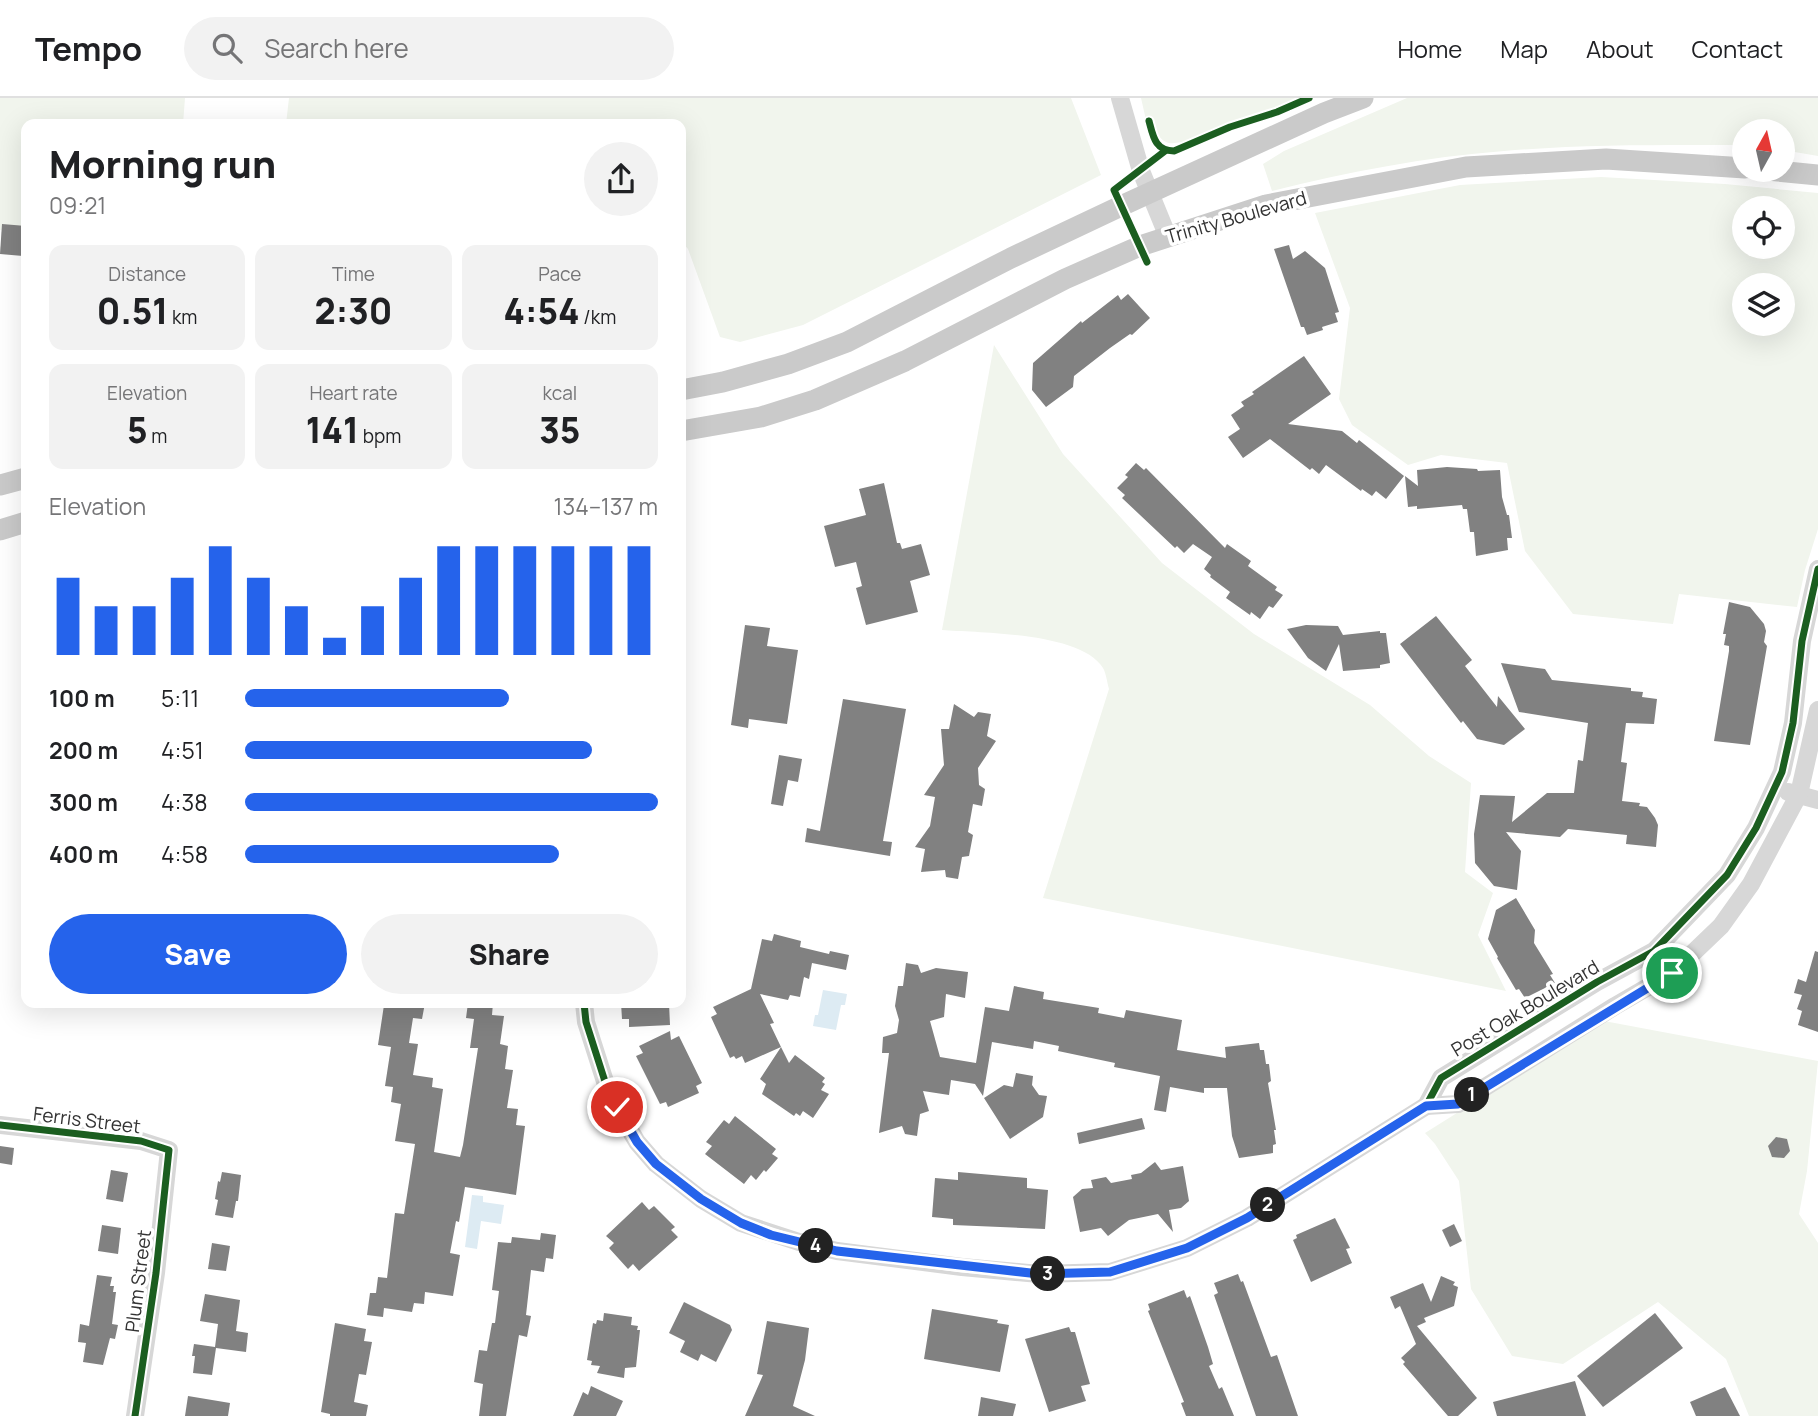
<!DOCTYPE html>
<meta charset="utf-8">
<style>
body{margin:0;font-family:Manrope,sans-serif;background:#f2f2f2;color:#202124;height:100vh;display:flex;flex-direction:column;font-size:26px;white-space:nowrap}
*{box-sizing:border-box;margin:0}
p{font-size:23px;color:#757577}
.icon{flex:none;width:38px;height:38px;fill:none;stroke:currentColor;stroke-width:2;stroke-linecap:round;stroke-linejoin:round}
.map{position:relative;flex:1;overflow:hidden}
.drawer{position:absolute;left:21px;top:21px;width:665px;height:889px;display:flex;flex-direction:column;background:#fff;border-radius:14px;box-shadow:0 7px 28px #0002}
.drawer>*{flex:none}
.needle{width:46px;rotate:8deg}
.tools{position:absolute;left:1732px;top:21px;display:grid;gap:14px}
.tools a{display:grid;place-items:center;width:63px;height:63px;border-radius:50%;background:#fff;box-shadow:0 7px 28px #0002;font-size:35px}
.pin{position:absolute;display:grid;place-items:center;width:60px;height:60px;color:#fff;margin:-30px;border:4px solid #fff;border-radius:50%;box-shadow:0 2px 7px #0007}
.km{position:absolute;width:35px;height:35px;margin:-18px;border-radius:50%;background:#222;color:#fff;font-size:19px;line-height:35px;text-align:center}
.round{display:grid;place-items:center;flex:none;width:74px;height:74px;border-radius:37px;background:#f2f2f2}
.head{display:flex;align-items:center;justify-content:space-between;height:119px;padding:0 28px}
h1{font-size:38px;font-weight:800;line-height:52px}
.stats{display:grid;grid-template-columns:repeat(3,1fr);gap:10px;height:119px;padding:7px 28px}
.stats div{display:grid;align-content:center;border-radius:14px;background:#f2f2f2;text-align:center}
.stats b{font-size:35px;font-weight:800}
.stats small{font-size:19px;font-weight:400}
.stats p{font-size:19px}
.chart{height:196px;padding:14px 28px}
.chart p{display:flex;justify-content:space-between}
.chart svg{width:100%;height:126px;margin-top:7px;stroke:#2563eb;stroke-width:6}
.button{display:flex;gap:14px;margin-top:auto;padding:14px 28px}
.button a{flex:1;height:80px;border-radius:42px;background:#2563eb;color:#fff;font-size:28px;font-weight:800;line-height:80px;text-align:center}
.button a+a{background:#f2f2f2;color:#202124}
ul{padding:0 28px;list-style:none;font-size:23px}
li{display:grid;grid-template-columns:112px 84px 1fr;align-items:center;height:52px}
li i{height:18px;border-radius:9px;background:#2563eb}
header{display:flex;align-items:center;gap:42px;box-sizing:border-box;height:98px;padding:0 35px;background:#fff;border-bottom:2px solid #e0e0e0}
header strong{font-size:33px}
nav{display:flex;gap:38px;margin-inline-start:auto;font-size:24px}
.search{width:490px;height:63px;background:#f2f2f2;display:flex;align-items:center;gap:18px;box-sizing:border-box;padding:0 24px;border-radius:38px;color:#757577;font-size:26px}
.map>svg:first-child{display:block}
.green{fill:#f1f5ed;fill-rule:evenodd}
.water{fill:#ddebf3}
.building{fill:#818181}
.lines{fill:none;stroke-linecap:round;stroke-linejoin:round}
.minor{stroke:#d7d7d7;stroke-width:18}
.major{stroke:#cacaca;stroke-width:21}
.cycleway-casing{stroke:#fff;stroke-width:11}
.cycleway{stroke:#1b5e20;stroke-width:7}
.route-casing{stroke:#fff;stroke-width:14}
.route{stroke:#2563eb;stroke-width:9}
.labels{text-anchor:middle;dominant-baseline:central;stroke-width:7;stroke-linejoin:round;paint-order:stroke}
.street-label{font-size:19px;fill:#333;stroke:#fff}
</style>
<header>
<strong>Tempo</strong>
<div class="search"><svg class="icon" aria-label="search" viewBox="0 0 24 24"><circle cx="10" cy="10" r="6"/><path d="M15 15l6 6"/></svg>Search here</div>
<nav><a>Home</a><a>Map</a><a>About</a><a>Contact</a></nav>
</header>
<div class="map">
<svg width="1818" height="1318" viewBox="0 0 1818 1318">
<rect width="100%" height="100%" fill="#fff"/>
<g class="green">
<path d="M0,0H185L183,26H26V137L0,132Z"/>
<path d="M289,0H1071L1101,77L803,227L740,244L720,239L688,151L681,143V26H286Z"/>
<path d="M1141,0H1301C1279,9 1183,53 1166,44C1157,40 1156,30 1154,21L1146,22Z"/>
<path d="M1407,0H1818V58L1783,52V33H1745V47C1665,47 1584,46 1504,53C1425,59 1348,74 1272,93L1263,66L1284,53Z"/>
<path d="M1601,79L1725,86L1818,95V431L1805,472L1797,509L1679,496L1673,526L1573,516L1525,453L1507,365L1441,357L1408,367L1352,327L1339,301L1350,210L1315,115L1460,87ZM1745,110H1783V149H1745ZM1783,187V226H1745V187Z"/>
<path d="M994,247L1063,356L1162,465L1254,536L1370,607L1429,658L1471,685L1465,774L1493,795L1478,837L1506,893L1043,800L1109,591C1107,584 1106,575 1103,570C1081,534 980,535 942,532Z"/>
<path d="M1604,923L1818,963L1807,1073L1799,1116L1818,1145V1318H1749L1726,1261L1658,1204L1563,1266L1512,1258L1471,1191L1459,1083L1435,1046L1425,1035Z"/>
</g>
<g class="water">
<path d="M823,892L847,896L845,907H841L836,932L813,928L815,917H818Z"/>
<path d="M472,1097L483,1098V1104L504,1107L501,1126L481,1123L477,1151L465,1149Z"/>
</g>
<g class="building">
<path d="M2,126L26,128L23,158L0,156Z"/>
<path d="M1289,147L1293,161L1305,153L1325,170L1339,214L1335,215L1338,224L1322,229L1323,232L1307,237L1304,229H1301L1274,151Z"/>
<path d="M1128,196L1150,220L1132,237L1130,236L1110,250L1074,278L1073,289L1046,309L1032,292L1033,265L1081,223L1082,225L1118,197L1121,202Z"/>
<path d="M1304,258L1331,296L1288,326L1342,333L1357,345L1359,342L1404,378L1386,401L1376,393L1372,398L1362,391L1361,393L1326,367L1319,376L1312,370L1310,372L1270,341L1243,360L1228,339L1240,331L1231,317L1244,308L1241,304L1254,296L1252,294Z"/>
<path d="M1136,365L1144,372L1146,370L1225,450L1227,446L1251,463L1248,468L1277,489L1275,492L1283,497L1273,510L1269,508L1260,521L1251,514L1250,517L1226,500L1230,494L1210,479L1211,477L1204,471L1212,459L1193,446L1184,455L1177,448L1175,450L1122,400L1125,397L1117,390L1128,379L1125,377Z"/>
<path d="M1447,369L1477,371L1478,373L1500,372L1502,399L1507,417H1509L1512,440H1507L1508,452L1476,458L1474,434H1470L1467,411H1463L1462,407L1417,411V408L1408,409L1405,378L1418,388L1417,372Z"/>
<path d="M884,385L897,445H900L902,451L921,446L930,477L910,483L918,514L866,527L856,490L862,488L856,464L835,469L824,428L866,417L859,391Z"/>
<path d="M1729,504L1750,509L1764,526L1766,533L1764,544L1767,548L1750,647L1714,643L1729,553V548L1724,547L1726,536H1723Z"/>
<path d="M1436,518L1472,562L1465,568L1497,609L1498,598L1525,631L1504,647L1477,641L1463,623L1461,625L1400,546Z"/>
<path d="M745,527L770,530L767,548L798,552L787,626L749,621L748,630L731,627Z"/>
<path d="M1306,527L1338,528L1343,537L1380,533V535H1386L1390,565L1380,567V570L1343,573L1339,546L1326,573L1308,560L1287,531Z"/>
<path d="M1501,565L1545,571L1552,582L1631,590V593L1643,594L1642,599L1657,601L1654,626L1626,625L1621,664L1627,665L1622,703L1640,705L1639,708L1647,709L1655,720L1658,727L1656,749L1626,746L1627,737L1568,731L1560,739L1506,734L1521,753L1517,792L1494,788L1475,765L1474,736L1480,697L1515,698L1512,724L1547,695H1574L1578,662L1583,663L1588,625L1519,614Z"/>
<path d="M843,601L906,611L883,743L892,744L890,758L805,744L807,730L820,733Z"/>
<path d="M954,606L974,619L978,614L991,616L987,638L996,643L978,670L979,687L985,691L982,708L973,706L968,734L973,737L969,758L962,759L958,781L946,779L945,772L921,774L925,751L915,749L930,728L935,699L924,697L944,667L941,631H949Z"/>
<path d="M779,657L802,661L798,684L788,682L783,708L771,706Z"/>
<path d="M1516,800L1535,832L1534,845L1553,876L1550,877L1555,885L1525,900L1519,891L1516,892L1497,860L1498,859L1488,841L1496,812Z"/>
<path d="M774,836L801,843L800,849L829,856L830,853L849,857L846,872L812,865L809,881L804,879L800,899L790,897L788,902L760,896L774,925L770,926L781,949L745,965L742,958L736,961L734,958L730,960L711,919L717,916L713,909L751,891L762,841L772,843Z"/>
<path d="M1815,853L1818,854V934L1798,927L1802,913L1797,911L1802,897L1794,895L1798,881L1806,884Z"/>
<path d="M906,865L918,867L921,875L936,870L968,874L965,900L946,896L944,919L930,923L940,959L976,965L985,909L1009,913L1014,888L1044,894L1043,901L1099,910L1098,915L1124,920L1126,912L1182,922L1177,952L1226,960L1225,949L1259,945L1260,952H1264L1266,966H1269L1271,983L1268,985L1276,1032H1274L1276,1046L1273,1047V1055L1239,1060L1232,1038L1227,990H1204V995L1170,989L1166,1014L1154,1012L1160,978L1114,969L1115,965L1058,953L1059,948L1034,943L1033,951L992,944L983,998L975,986L951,982L949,997L923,993L929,1013L920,1016L917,1038L905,1036L902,1028L879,1035L889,955H882L883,939L897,935L899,922L895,908L898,888H903Z"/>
<path d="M402,905H425L422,921L413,920L409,945L418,946L413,977L433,980L432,989L443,991L434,1054L460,1059L463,1047L478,950H470L474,921L466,920L468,905H493L492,917L504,918L500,946L508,948L505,971L513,972L507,1010L518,1011L516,1027L525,1028L516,1097L465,1089L459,1124L456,1123L450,1155L460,1157L453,1198L425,1194L424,1206L414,1205L412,1214L384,1210L383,1219L367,1217L370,1195H376L378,1179L387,1180L395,1115L404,1116L415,1046L395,1043L401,1006L391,1004L393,989L385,988L391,949L378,947L384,907L402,910Z"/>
<path d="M621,905H669L670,927L629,929V921H622Z"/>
<path d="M670,933L671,942L679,938L702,985L696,988L699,995L668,1009L666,1004L660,1006L636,958L643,955L639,948Z"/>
<path d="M781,949L789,965L795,957L825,980L822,984L825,986L821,992L829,996L813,1020L803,1013L800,1018L796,1015L794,1018L762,996L766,986L760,981Z"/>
<path d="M1016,975L1033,978L1032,987L1039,997L1047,998L1043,1019L1010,1041L984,1000L1004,987L1013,989Z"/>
<path d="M735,1018L776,1051L772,1056L778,1060L766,1074L764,1072L756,1082L751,1077L744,1086L705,1056L712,1048L706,1044L724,1022L729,1026Z"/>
<path d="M1142,1020L1145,1031L1079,1046L1077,1035Z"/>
<path d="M1776,1039L1787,1041L1790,1053L1784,1060L1772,1059L1768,1048Z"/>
<path d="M0,1048L14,1050L12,1067L0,1065Z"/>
<path d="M1155,1064L1161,1072L1183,1068L1189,1103L1181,1110L1169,1112L1173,1134L1158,1116L1129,1122L1108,1138L1101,1130L1080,1134L1073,1099L1082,1091L1093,1090L1091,1082L1106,1079L1111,1085L1132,1081L1131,1077L1141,1075Z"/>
<path d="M111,1072L128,1075L123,1104L106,1101Z"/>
<path d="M222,1074L241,1077L238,1103H236L233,1120L215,1117L218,1102L215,1101L218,1083L220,1084Z"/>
<path d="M958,1074L1027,1080V1090L1048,1092L1045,1131L953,1127V1121L932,1119L935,1080L958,1082Z"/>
<path d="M642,1104L649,1112L654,1108L675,1129L671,1132L678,1139L639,1173L633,1166L628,1171L609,1150L614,1145L606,1138Z"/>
<path d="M1335,1120L1350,1150L1346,1151L1352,1165L1311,1184L1293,1142L1297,1140L1296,1137Z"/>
<path d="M1454,1126L1462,1143L1450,1149L1442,1132Z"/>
<path d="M102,1127L121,1130L118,1156L98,1153Z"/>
<path d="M541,1135L556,1137L553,1161L546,1160L544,1174L531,1172L526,1217L531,1218L527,1239L519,1237L506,1318H479L483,1286L474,1284L479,1252L487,1253L492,1225H495L499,1193L492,1192L498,1144L511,1145L512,1139L540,1142Z"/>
<path d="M212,1145L230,1148L226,1173L208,1171Z"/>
<path d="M1238,1176L1241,1184L1243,1183L1271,1259L1277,1257L1298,1318H1256L1214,1197L1218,1195L1214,1185Z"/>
<path d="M97,1177L112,1179L110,1188H114L113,1194H116L112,1226L118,1227L115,1241L110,1240L103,1267L83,1264L86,1245L78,1244L80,1226L89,1228Z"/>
<path d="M1441,1178L1455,1184L1453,1187L1458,1189L1454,1208L1424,1220L1426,1224L1417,1228L1477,1300L1458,1318H1448L1403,1266L1405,1264L1401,1260L1416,1246L1400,1208L1395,1211L1390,1199L1423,1185L1431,1204Z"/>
<path d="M1184,1192L1187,1200L1190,1198L1208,1249L1213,1266L1209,1268L1219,1291L1222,1289L1234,1318H1186L1181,1305L1184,1304L1148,1213L1150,1212L1148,1206Z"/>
<path d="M205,1196L240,1202L236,1233L248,1235L246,1254L216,1250L212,1277L193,1275L195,1258H192L194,1246L215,1249L218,1226L200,1223Z"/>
<path d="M684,1204L730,1227L732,1232L716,1264L701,1256L698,1263L680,1254L685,1243L669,1235Z"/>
<path d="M932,1211L998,1222L997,1225L1009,1227L1000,1274L924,1261Z"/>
<path d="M604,1215L632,1219L631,1227L638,1228L637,1232H640L636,1269L625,1270L624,1280L597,1275L600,1268L591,1267L592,1263L587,1262L593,1225L596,1226L597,1222L603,1223Z"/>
<path d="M1655,1215L1683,1250L1603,1309L1577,1278Z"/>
<path d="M767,1223L809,1230L805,1262L793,1308L815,1318H745L763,1277L757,1276Z"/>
<path d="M335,1225L366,1231L364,1243L372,1244L366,1277L359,1276L354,1304L368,1307L366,1318H330V1316L321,1314Z"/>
<path d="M1069,1229L1071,1234H1075L1090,1286L1081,1288L1086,1303L1049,1314L1025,1241Z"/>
<path d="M1575,1283L1586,1318H1497L1493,1304Z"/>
<path d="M591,1288L623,1303L616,1318H573L583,1294L588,1297Z"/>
<path d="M1725,1289L1740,1318H1696L1690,1304Z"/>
<path d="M188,1298L230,1305L228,1318H185Z"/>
<path d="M981,1299L1016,1306L1013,1318H978Z"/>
</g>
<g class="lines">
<g class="minor">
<path d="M1120,0L1141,73L1168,139"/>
<path d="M1788,694L1818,702"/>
<path d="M584,905L586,924L609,996L637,1044L656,1066L701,1101L741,1125L799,1144L837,1153L962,1169L1039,1176L1110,1174L1187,1150L1247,1120L1426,1008L1441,980L1597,884L1654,853L1727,777L1756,730L1782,674L1793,625L1802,543L1818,471"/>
<path d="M1426,1008L1458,1006L1615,908L1672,875L1721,828L1751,786L1799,696L1818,612"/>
<path d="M0,1027L141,1043L169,1052L156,1175L135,1318"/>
</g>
<g class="major">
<path d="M1767,72L1818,77"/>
<path d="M681,292L723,284L788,266L847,244L1011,160L1121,108L1324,15L1363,0"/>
<path d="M681,333L761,319L815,302L905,263L1065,181L1140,148L1266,107L1466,69L1606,61L1745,70"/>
<path d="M0,387L26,380"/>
<path d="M0,432L26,424"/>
</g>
<g class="cycleway-casing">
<g id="cycleway">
<path d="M1149,23C1153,38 1155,53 1174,53L1230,29L1277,14L1309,0"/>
<path d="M1147,164L1114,92L1165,53"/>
<path d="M584,905L586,924L609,996L637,1044L656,1066L701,1101L741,1125L799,1144L837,1153L962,1169L1039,1176L1110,1174L1187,1150L1247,1120L1426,1008L1441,980L1597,884L1654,853L1727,777L1756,730L1782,674L1793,625L1802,543L1818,471"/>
<path d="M0,1027L141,1043L169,1052L156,1175L135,1318"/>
</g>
</g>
<use href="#cycleway" class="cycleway"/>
</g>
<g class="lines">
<g class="route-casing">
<path id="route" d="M617,1009L637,1044L656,1066L701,1101L741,1125L771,1137L837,1153L1039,1176L1110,1174L1187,1150L1247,1120L1426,1008L1458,1006L1672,875"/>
</g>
<use href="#route" class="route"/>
</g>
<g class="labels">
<g class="street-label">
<text transform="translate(1236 119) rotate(-16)">Trinity Boulevard</text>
<text transform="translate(1525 910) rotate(-31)">Post Oak Boulevard</text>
<text transform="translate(87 1022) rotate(7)">Ferris Street</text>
<text transform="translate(138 1183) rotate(-83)">Plum Street</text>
</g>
</g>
</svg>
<div class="tools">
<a><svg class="needle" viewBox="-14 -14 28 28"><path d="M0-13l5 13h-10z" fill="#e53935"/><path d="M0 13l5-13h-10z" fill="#757577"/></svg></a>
<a><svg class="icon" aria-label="locate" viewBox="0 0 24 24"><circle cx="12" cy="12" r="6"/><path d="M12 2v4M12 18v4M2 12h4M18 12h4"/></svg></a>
<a><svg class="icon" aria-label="layers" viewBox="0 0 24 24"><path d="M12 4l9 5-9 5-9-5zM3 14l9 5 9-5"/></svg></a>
</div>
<div class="pin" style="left:1672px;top:875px;background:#1e9e55"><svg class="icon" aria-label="arrive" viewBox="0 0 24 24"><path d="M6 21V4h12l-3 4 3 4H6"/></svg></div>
<div class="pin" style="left:617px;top:1009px;background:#d93025"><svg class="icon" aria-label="check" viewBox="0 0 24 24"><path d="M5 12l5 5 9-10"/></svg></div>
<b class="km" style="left:1472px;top:997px">1</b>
<b class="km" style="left:1268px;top:1107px">2</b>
<b class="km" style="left:1048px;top:1176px">3</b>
<b class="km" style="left:816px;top:1148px">4</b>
<section class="drawer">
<div class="head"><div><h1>Morning run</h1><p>09:21</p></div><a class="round"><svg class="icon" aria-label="share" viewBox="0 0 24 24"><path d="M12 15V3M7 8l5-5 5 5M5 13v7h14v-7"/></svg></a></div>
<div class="stats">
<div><p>Distance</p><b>0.51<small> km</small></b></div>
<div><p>Time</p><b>2:30</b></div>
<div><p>Pace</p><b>4:54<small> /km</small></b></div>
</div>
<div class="stats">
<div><p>Elevation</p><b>5<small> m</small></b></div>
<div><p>Heart rate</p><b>141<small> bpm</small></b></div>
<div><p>kcal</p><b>35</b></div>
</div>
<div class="chart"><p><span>Elevation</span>134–137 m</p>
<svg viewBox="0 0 160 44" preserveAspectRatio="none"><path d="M5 44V17M15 44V27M25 44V27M35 44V17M45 44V6M55 44V17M65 44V27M75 44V38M85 44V27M95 44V17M105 44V6M115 44V6M125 44V6M135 44V6M145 44V6M155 44V6"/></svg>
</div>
<ul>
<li><b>100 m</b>5:11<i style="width:64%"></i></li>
<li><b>200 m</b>4:51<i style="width:84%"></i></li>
<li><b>300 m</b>4:38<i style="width:100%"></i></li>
<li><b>400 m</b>4:58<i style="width:76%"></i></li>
</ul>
<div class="button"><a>Save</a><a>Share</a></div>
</section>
</div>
